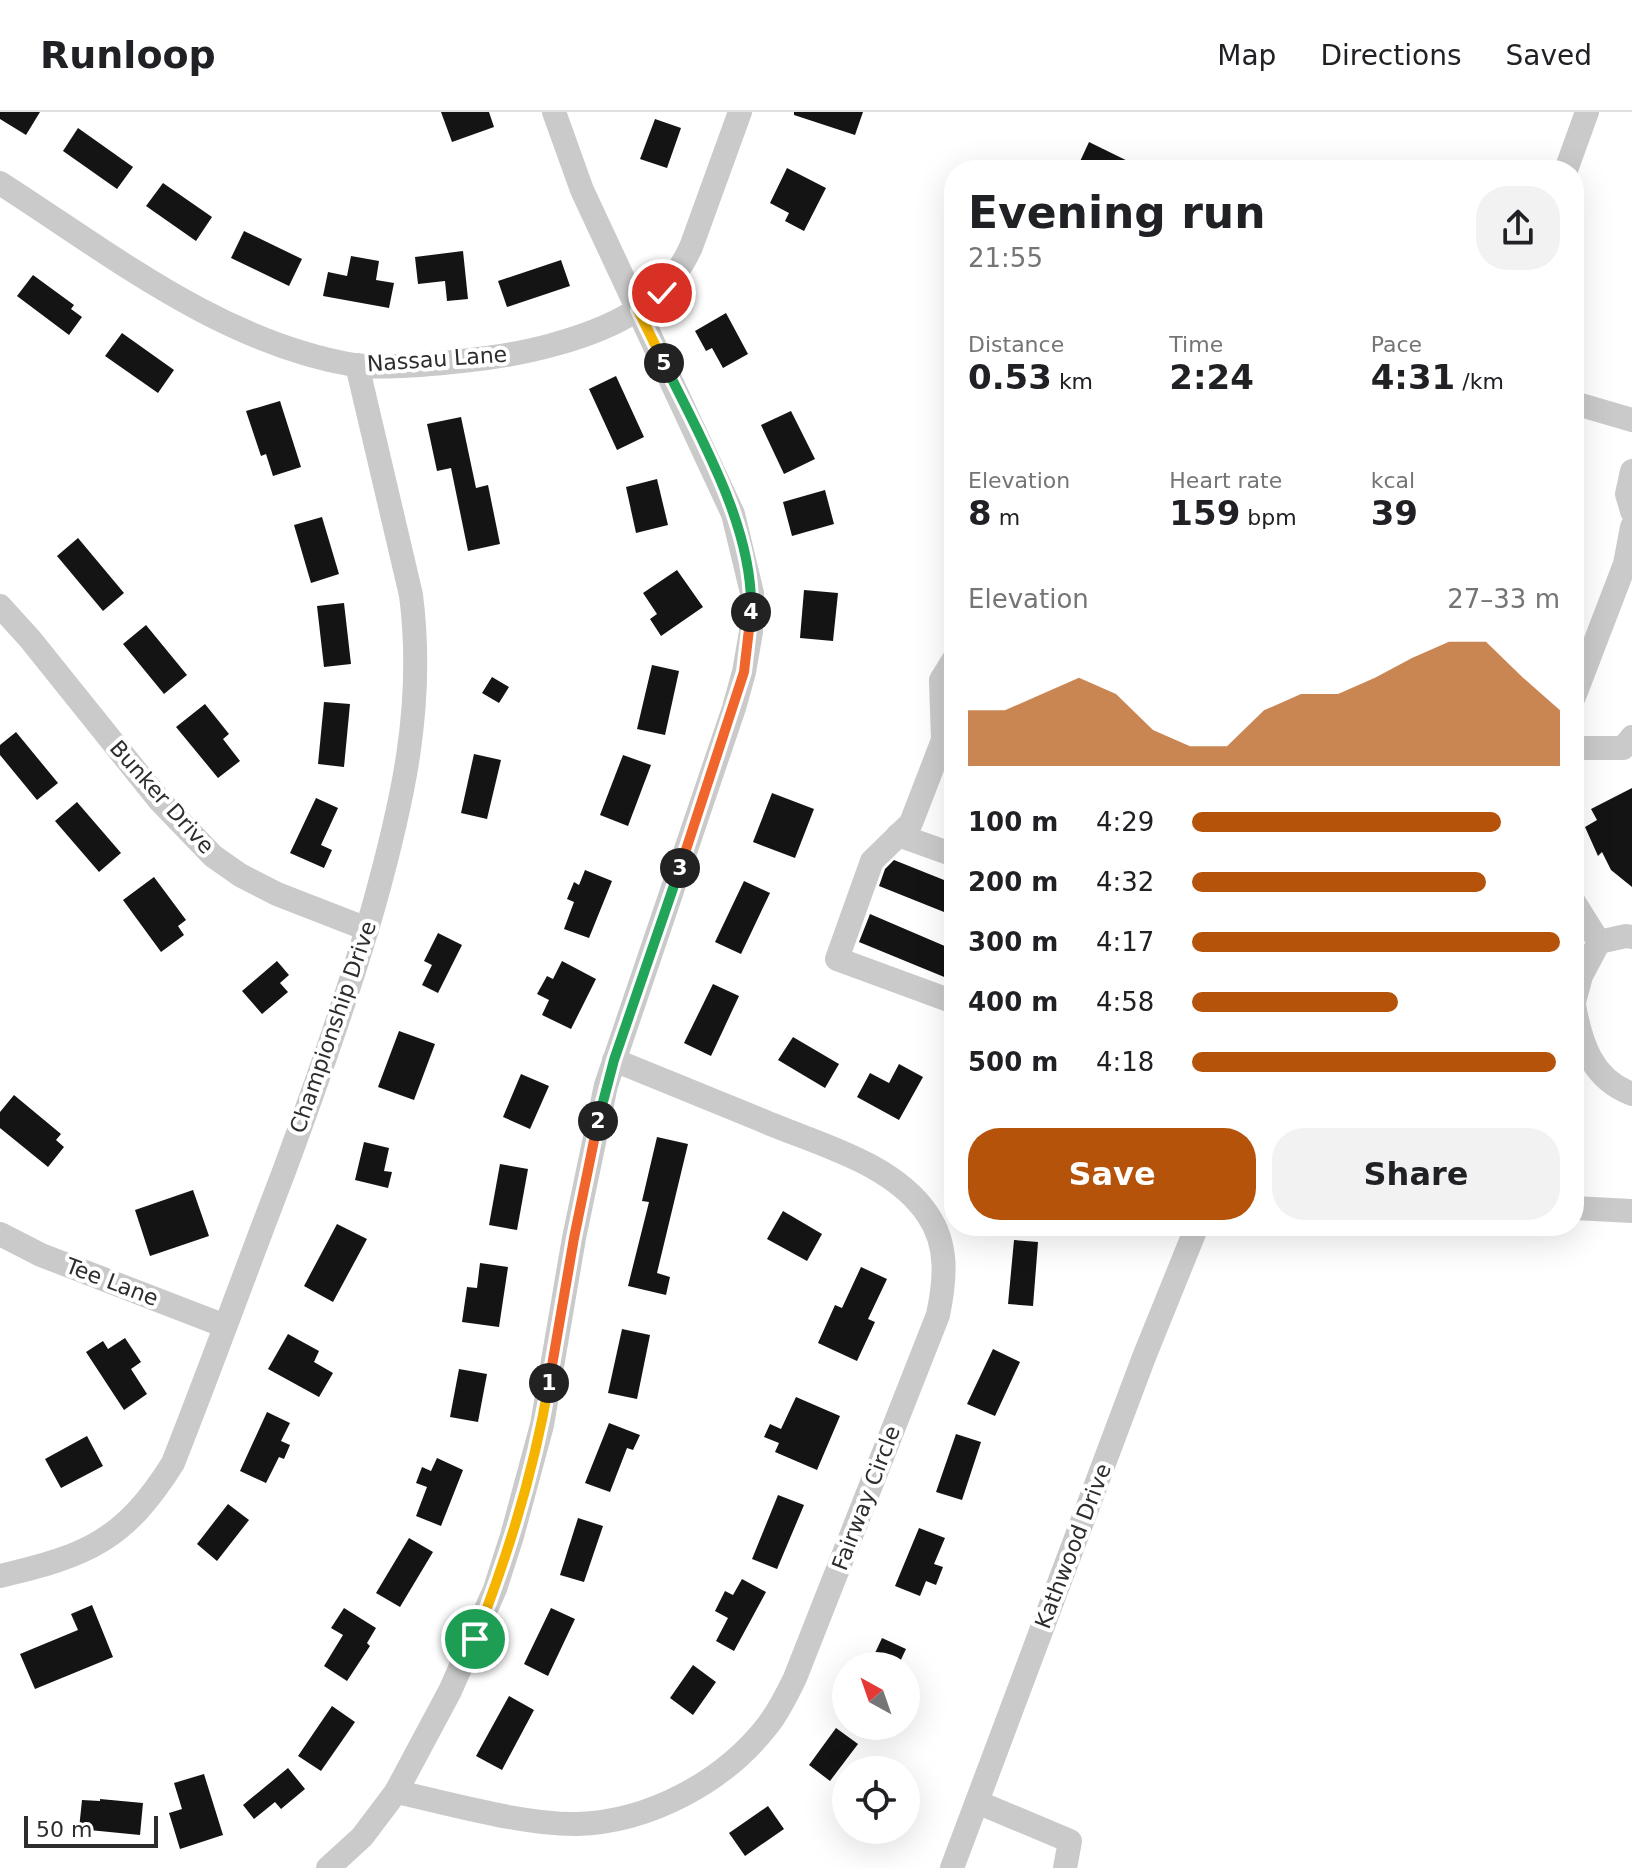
<!DOCTYPE html>
<meta charset="utf-8">
<style>
body{margin:0;font-family:"DejaVu Sans",sans-serif;background:#f2f2f2;color:#202124;height:100vh;display:flex;flex-direction:column;font-size:30px;white-space:nowrap}
*{box-sizing:border-box;margin:0}
p{font-size:26px;color:#757577}
.icon{flex:none;width:44px;height:44px;fill:none;stroke:currentColor;stroke-width:2;stroke-linecap:round;stroke-linejoin:round}
.map{position:relative;flex:1;overflow:hidden}
.side{position:absolute;left:944px;top:48px;width:640px;height:1076px;display:flex;flex-direction:column;background:#fff;border-radius:32px;box-shadow:0 8px 32px #0002}
.side>*{flex:none}
.needle{width:52px;rotate:320deg}
.buttons{position:absolute;left:832px;top:1540px;display:grid;gap:16px}
.buttons a{display:grid;place-items:center;width:88px;height:88px;border-radius:50%;background:#fff;box-shadow:0 8px 32px #0002;font-size:40px}
.scale{position:absolute;left:24px;bottom:20px;width:134px;box-sizing:border-box;padding-left:8px;border:4px solid #2d2d2d;border-top:0;font-size:22px;line-height:28px;white-space:nowrap;color:#2d2d2d;-webkit-text-stroke:6px #fff;paint-order:stroke}
.pin{position:absolute;display:grid;place-items:center;width:68px;height:68px;color:#fff;margin:-34px;border:4px solid #fff;border-radius:50%;box-shadow:0 2px 8px #0007}
.km{position:absolute;width:40px;height:40px;margin:-20px;border-radius:50%;background:#222;color:#fff;font-size:22px;line-height:40px;text-align:center}
.round{display:grid;place-items:center;flex:none;width:84px;height:84px;border-radius:32px;background:#f2f2f2}
.head{display:flex;align-items:center;justify-content:space-between;height:136px;padding:0 24px}
h1{font-size:44px;font-weight:800;line-height:60px}
.stats{display:grid;grid-template-columns:repeat(3,1fr);gap:12px;height:136px;padding:8px 24px}
.stats div{display:grid;align-content:center}
.stats b{font-size:34px;font-weight:800}
.stats small{font-size:22px;font-weight:400}
.stats p{font-size:22px}
.chart{height:224px;padding:16px 24px}
.chart p{display:flex;justify-content:space-between}
.chart svg{width:100%;height:144px;margin-top:8px;fill:#b45309;opacity:.7}
.action{display:flex;gap:16px;margin-top:auto;padding:16px 24px}
.action a{flex:1;height:92px;border-radius:32px;background:#b45309;color:#fff;font-size:32px;font-weight:800;line-height:92px;text-align:center}
.action a+a{background:#f2f2f2;color:#202124}
ul{padding:0 24px;list-style:none;font-size:26px}
li{display:grid;grid-template-columns:128px 96px 1fr;align-items:center;height:60px}
li i{height:20px;border-radius:10px;background:#b45309}
header{display:flex;align-items:center;gap:48px;box-sizing:border-box;height:112px;padding:0 40px;background:#fff;border-bottom:2px solid #e0e0e0}
header strong{font-size:38px}
nav{display:flex;gap:44px;margin-inline-start:auto;font-size:28px}
.map>svg:first-child{display:block}
.building{fill:#141414}
.lines{fill:none;stroke-linecap:round;stroke-linejoin:round}
.minor{stroke:#cacaca;stroke-width:24}
.split-1-casing{stroke:#fff;stroke-width:16}
.split-2-casing{stroke:#fff;stroke-width:16}
.split-3-casing{stroke:#fff;stroke-width:16}
.split-4-casing{stroke:#fff;stroke-width:16}
.split-5-casing{stroke:#fff;stroke-width:16}
.split-6-casing{stroke:#fff;stroke-width:16}
.split-1{stroke:#f5b400;stroke-width:10}
.split-2{stroke:#f0652b;stroke-width:10}
.split-3{stroke:#22a559;stroke-width:10}
.split-4{stroke:#f0652b;stroke-width:10}
.split-5{stroke:#22a559;stroke-width:10}
.split-6{stroke:#f5b400;stroke-width:10}
.labels{text-anchor:middle;dominant-baseline:central;stroke-width:8;stroke-linejoin:round;paint-order:stroke}
.street-label{font-size:22px;fill:#2d2d2d;stroke:#fff}
</style>
<header>
<strong>Runloop</strong>
<nav><a>Map</a><a>Directions</a><a>Saved</a></nav>
</header>
<div class="map">
<svg width="1632" height="1756" viewBox="0 0 1632 1756">
<rect width="100%" height="100%" fill="#fff"/>
<g class="building">
<path d="M0,0H40L26,23L0,7Z"/>
<path d="M441,0H489L494,15L452,30Z"/>
<path d="M794,0H863L855,23L794,3Z"/>
<path d="M655,7L681,16L667,56L640,47Z"/>
<path d="M78,16L133,55L117,77L63,39Z"/>
<path d="M1089,30L1146,58H1076Z"/>
<path d="M787,56L826,76L804,119L785,109L789,101L770,91Z"/>
<path d="M163,71L212,105L196,129L146,94Z"/>
<path d="M244,119L302,147L289,174L231,146Z"/>
<path d="M463,139L468,187L447,189L445,169L418,172L415,145Z"/>
<path d="M351,144L379,149L376,168L394,171L389,196L323,184L328,160L347,164Z"/>
<path d="M561,148L570,174L507,195L498,169Z"/>
<path d="M33,163L74,193L71,197L82,205L69,223L17,184Z"/>
<path d="M726,201L748,242L723,256L712,236L706,239L695,219Z"/>
<path d="M122,221L174,258L158,281L105,244Z"/>
<path d="M616,264L644,325L617,338L589,277Z"/>
<path d="M280,289L301,355L273,364L266,342L261,344L246,299Z"/>
<path d="M791,299L815,347L784,362L761,313Z"/>
<path d="M461,305L476,376L488,373L500,432L468,439L451,356L437,359L427,312Z"/>
<path d="M657,367L668,413L636,421L626,375Z"/>
<path d="M825,378L834,412L792,424L783,390Z"/>
<path d="M322,405L339,462L311,471L294,413Z"/>
<path d="M78,426L124,481L103,499L57,444Z"/>
<path d="M677,458L703,495L661,524L650,507L657,502L643,481Z"/>
<path d="M804,478L838,481L833,529L800,526Z"/>
<path d="M344,491L351,552L324,555L317,494Z"/>
<path d="M146,513L187,563L164,582L123,532Z"/>
<path d="M652,553L679,559L665,623L637,617Z"/>
<path d="M492,565L509,575L499,591L482,581Z"/>
<path d="M324,590L350,592L344,655L318,652Z"/>
<path d="M205,592L229,622L223,627L240,649L218,666L176,615Z"/>
<path d="M16,620L58,671L37,688L0,643V633Z"/>
<path d="M474,642L501,648L487,707L461,701Z"/>
<path d="M623,643L651,653L628,714L600,703Z"/>
<path d="M1632,676V775L1611,758L1602,740L1598,744L1585,715L1597,708L1591,697Z"/>
<path d="M772,681L814,697L795,746L753,730Z"/>
<path d="M316,686L338,696L321,733L332,738L324,756L290,741Z"/>
<path d="M77,690L121,741L99,760L55,709Z"/>
<path d="M894,748L954,772V804L879,774L885,757Z"/>
<path d="M585,758L612,769L589,826L564,817L574,790L567,787L574,770L579,773Z"/>
<path d="M154,765L186,808L178,814L184,823L161,840L123,788Z"/>
<path d="M744,769L770,781L741,842L715,830Z"/>
<path d="M870,802L954,838V869L859,830Z"/>
<path d="M438,821L462,833L438,881L422,873L432,853L424,849Z"/>
<path d="M277,849L289,863L280,871L288,880L262,902L242,879Z"/>
<path d="M562,849L596,867L571,917L542,903L549,888L537,882L547,864L553,867Z"/>
<path d="M713,872L739,884L711,944L684,931Z"/>
<path d="M399,919L435,932L414,988L378,975Z"/>
<path d="M793,925L839,952L825,976L778,948Z"/>
<path d="M899,952L923,965L899,1008L857,985L870,961L889,971Z"/>
<path d="M521,962L549,974L530,1017L503,1005Z"/>
<path d="M14,983L61,1022L56,1028L64,1035L48,1055L0,1016V1000Z"/>
<path d="M657,1025L688,1032L657,1161L670,1165L666,1183L628,1174L649,1090L642,1089Z"/>
<path d="M364,1030L389,1036L384,1059L392,1060L388,1076L355,1068Z"/>
<path d="M500,1052L528,1057L517,1118L489,1113Z"/>
<path d="M193,1078L209,1124L150,1144L135,1098Z"/>
<path d="M783,1099L822,1122L807,1149L767,1127Z"/>
<path d="M337,1112L367,1127L333,1190L304,1174Z"/>
<path d="M1014,1128L1038,1130L1033,1194L1008,1192Z"/>
<path d="M480,1151L508,1155L499,1215L462,1210L467,1175L477,1176Z"/>
<path d="M861,1155L887,1167L868,1207L875,1210L857,1249L818,1231L835,1193L842,1196Z"/>
<path d="M622,1217L650,1223L637,1287L608,1281Z"/>
<path d="M288,1222L319,1239L314,1250L333,1261L319,1285L268,1257Z"/>
<path d="M125,1226L141,1250L131,1257L147,1282L124,1298L86,1240L103,1229L108,1237Z"/>
<path d="M993,1237L1020,1250L995,1304L967,1292Z"/>
<path d="M459,1257L487,1262L478,1310L450,1305Z"/>
<path d="M796,1285L840,1304L817,1358L775,1340L779,1331L764,1325L770,1312L781,1317Z"/>
<path d="M267,1300L290,1311L281,1329L290,1333L284,1347L279,1345L266,1371L240,1359Z"/>
<path d="M609,1311L640,1323L633,1338L627,1336L610,1380L585,1371Z"/>
<path d="M956,1322L981,1330L962,1388L936,1380Z"/>
<path d="M87,1324L103,1354L61,1376L45,1347Z"/>
<path d="M437,1346L463,1358L441,1414L416,1404L427,1375L416,1371L422,1355L431,1359Z"/>
<path d="M778,1383L804,1393L777,1457L752,1447Z"/>
<path d="M228,1392L249,1408L217,1449L197,1432Z"/>
<path d="M578,1406L603,1414L584,1470L560,1463Z"/>
<path d="M919,1416L945,1426L934,1452L943,1455L936,1473L926,1469L920,1484L895,1474Z"/>
<path d="M409,1426L433,1440L400,1495L376,1481Z"/>
<path d="M742,1467L766,1480L734,1539L716,1529L728,1506L715,1499L725,1479L733,1483Z"/>
<path d="M92,1493L113,1545L35,1577L20,1542L78,1518L71,1502Z"/>
<path d="M344,1496L376,1516L367,1531L370,1534L347,1569L324,1554L343,1523L331,1516Z"/>
<path d="M551,1496L575,1507L548,1564L524,1552Z"/>
<path d="M882,1526L906,1537L898,1554H869Z"/>
<path d="M693,1553L716,1570L693,1603L670,1586Z"/>
<path d="M509,1584L534,1598L502,1658L476,1644Z"/>
<path d="M332,1594L355,1610L321,1659L298,1644Z"/>
<path d="M836,1616L858,1632L830,1669L809,1653Z"/>
<path d="M288,1656L305,1677L281,1697L275,1690L254,1707L243,1693Z"/>
<path d="M204,1662L223,1723L180,1737L169,1701L182,1697L174,1671Z"/>
<path d="M100,1687L143,1691L140,1723L79,1717L82,1688L100,1689Z"/>
<path d="M768,1694L784,1717L745,1744L729,1721Z"/>
</g>
<g class="lines">
<g class="minor">
<path d="M1566,58L1587,0"/>
<path d="M0,71C111,142 220,230 354,253C375,256 399,254 420,253C465,249 509,245 552,233C611,217 665,193 691,135L740,0"/>
<path d="M1574,291L1632,308"/>
<path d="M1632,359L1627,382L1632,399"/>
<path d="M0,494L30,527L160,689L213,744L240,763L277,782L367,817"/>
<path d="M954,547L941,568L943,628L911,711L872,749L837,847L954,890"/>
<path d="M1574,585L1625,452L1632,415"/>
<path d="M1574,636H1623L1632,625"/>
<path d="M898,723L954,743"/>
<path d="M1574,790L1599,830L1626,824L1632,825"/>
<path d="M1574,890L1581,864L1599,830"/>
<path d="M1574,893C1581,932 1592,967 1632,982"/>
<path d="M1574,1096L1632,1099"/>
<path d="M0,1122L41,1143L225,1214"/>
<path d="M0,1464C87,1444 125,1428 173,1351C211,1255 246,1158 283,1062C316,973 348,884 374,793C403,689 425,592 411,483L357,253"/>
<path d="M396,1680C449,1691 523,1713 577,1712C649,1710 724,1670 768,1613C779,1599 787,1582 795,1566L938,1203C945,1169 949,1134 928,1103C893,1050 816,1032 761,1008C712,988 663,968 614,948"/>
<path d="M977,1690L1070,1729L1065,1756"/>
<path d="M328,1756L362,1725L396,1680L450,1579L495,1477L512,1424L542,1313L574,1126L606,973L734,596L744,560L751,520L752,481L733,402L582,78L554,0"/>
<path d="M952,1756L1144,1245L1197,1114"/>
</g>
</g>
<g class="lines">
<g class="split-1-casing">
<path id="split-1" d="M475,1527C508,1444 534,1359 549,1271"/>
</g>
<g class="split-2-casing">
<path id="split-2" d="M549,1271L574,1126L598,1009"/>
</g>
<g class="split-3-casing">
<path id="split-3" d="M598,1009L614,948L680,756"/>
</g>
<g class="split-4-casing">
<path id="split-4" d="M680,756L744,560L751,500"/>
</g>
<g class="split-5-casing">
<path id="split-5" d="M664,251C700,325 754,416 751,500"/>
</g>
<g class="split-6-casing">
<path id="split-6" d="M662,181L638,198L664,251"/>
</g>
<use href="#split-1" class="split-1"/>
<use href="#split-2" class="split-2"/>
<use href="#split-3" class="split-3"/>
<use href="#split-4" class="split-4"/>
<use href="#split-5" class="split-5"/>
<use href="#split-6" class="split-6"/>
</g>
<g class="labels">
<g class="street-label">
<text transform="translate(437 247) rotate(-4)">Nassau Lane</text>
<text transform="translate(162 685) rotate(48)">Bunker Drive</text>
<text transform="translate(333 915) rotate(-71)">Championship Drive</text>
<text transform="translate(112 1170) rotate(21)">Tee Lane</text>
<text transform="translate(866 1386) rotate(-69)">Fairway Circle</text>
<text transform="translate(1073 1434) rotate(-69)">Kathwood Drive</text>
</g>
</g>
</svg>
<div class="buttons">
<a><svg class="needle" viewBox="-14 -14 28 28"><path d="M0-13l5 13h-10z" fill="#e53935"/><path d="M0 13l5-13h-10z" fill="#757577"/></svg></a>
<a><svg class="icon" aria-label="locate" viewBox="0 0 24 24"><circle cx="12" cy="12" r="6"/><path d="M12 2v4M12 18v4M2 12h4M18 12h4"/></svg></a>
</div>
<div class="scale">50 m</div>
<div class="pin" style="left:475px;top:1527px;background:#1e9e55"><svg class="icon" aria-label="arrive" viewBox="0 0 24 24"><path d="M6 21V4h12l-3 4 3 4H6"/></svg></div>
<div class="pin" style="left:662px;top:181px;background:#d93025"><svg class="icon" aria-label="check" viewBox="0 0 24 24"><path d="M5 12l5 5 9-10"/></svg></div>
<b class="km" style="left:549px;top:1271px">1</b>
<b class="km" style="left:598px;top:1009px">2</b>
<b class="km" style="left:680px;top:756px">3</b>
<b class="km" style="left:751px;top:500px">4</b>
<b class="km" style="left:664px;top:251px">5</b>
<section class="side">
<div class="head"><div><h1>Evening run</h1><p>21:55</p></div><a class="round"><svg class="icon" aria-label="share" viewBox="0 0 24 24"><path d="M12 15V3M7 8l5-5 5 5M5 13v7h14v-7"/></svg></a></div>
<div class="stats">
<div><p>Distance</p><b>0.53<small> km</small></b></div>
<div><p>Time</p><b>2:24</b></div>
<div><p>Pace</p><b>4:31<small> /km</small></b></div>
</div>
<div class="stats">
<div><p>Elevation</p><b>8<small> m</small></b></div>
<div><p>Heart rate</p><b>159<small> bpm</small></b></div>
<div><p>kcal</p><b>39</b></div>
</div>
<div class="chart"><p><span>Elevation</span>27–33 m</p>
<svg viewBox="0 0 160 44" preserveAspectRatio="none"><path d="M0 44V27L10 27L20 22L30 17L40 22L50 33L60 38L70 38L80 27L90 22L100 22L110 17L120 11L130 6L140 6L150 17L160 27V44z"/></svg>
</div>
<ul>
<li><b>100 m</b>4:29<i style="width:84%"></i></li>
<li><b>200 m</b>4:32<i style="width:80%"></i></li>
<li><b>300 m</b>4:17<i style="width:100%"></i></li>
<li><b>400 m</b>4:58<i style="width:56%"></i></li>
<li><b>500 m</b>4:18<i style="width:99%"></i></li>
</ul>
<div class="action"><a>Save</a><a>Share</a></div>
</section>
</div>
